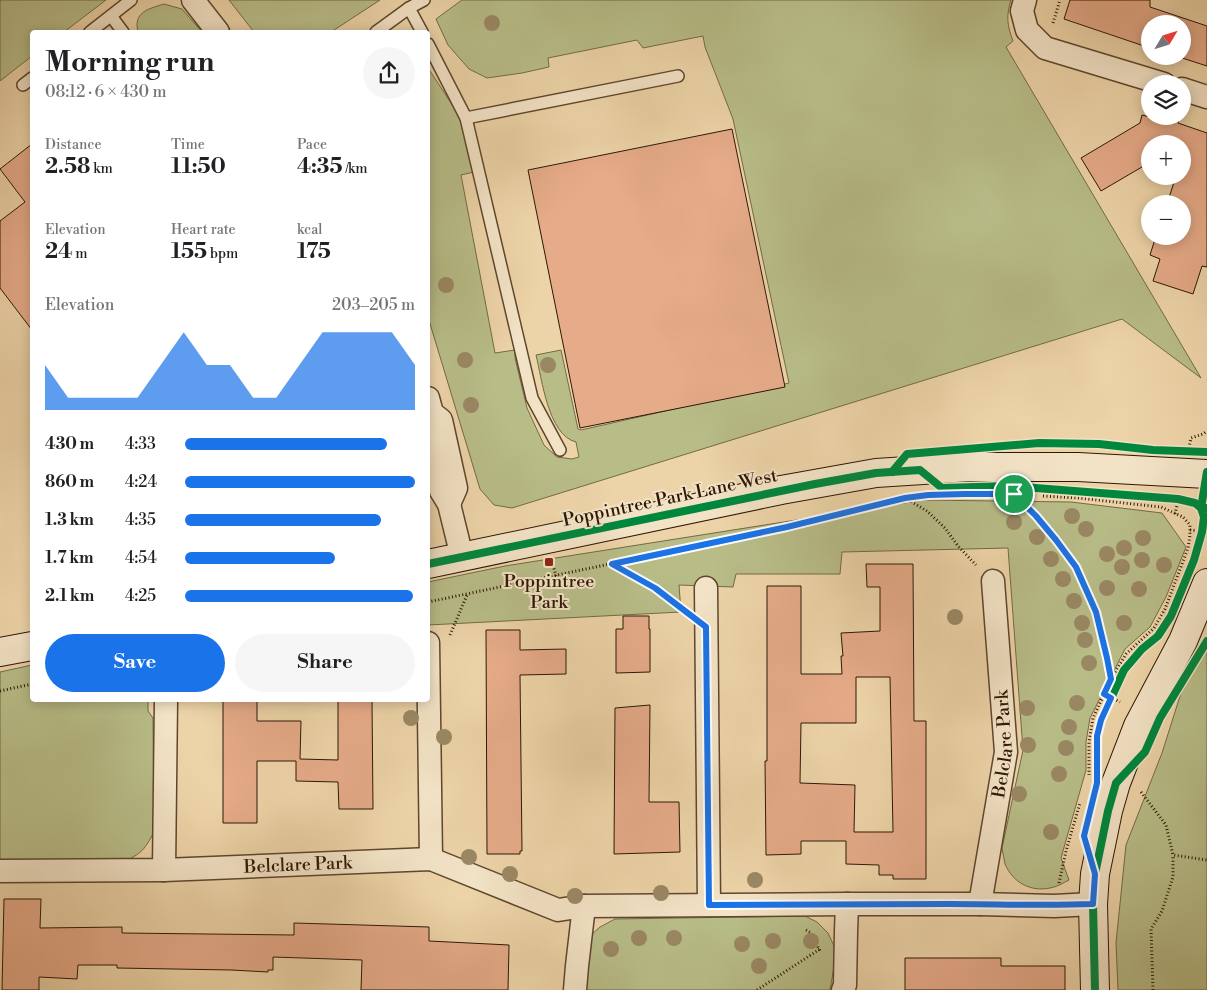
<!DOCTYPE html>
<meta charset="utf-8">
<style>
body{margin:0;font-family:"Libre Bodoni",serif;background:#f6f6f6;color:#202124;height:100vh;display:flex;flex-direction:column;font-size:19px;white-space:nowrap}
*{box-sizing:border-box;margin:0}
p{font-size:16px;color:#757577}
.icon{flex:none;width:28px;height:28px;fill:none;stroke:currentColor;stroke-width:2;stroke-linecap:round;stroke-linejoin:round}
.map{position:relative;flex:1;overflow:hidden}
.details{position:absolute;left:30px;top:30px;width:400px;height:672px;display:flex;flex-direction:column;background:#fff;border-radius:5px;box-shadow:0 2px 12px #0003}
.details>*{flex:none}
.needle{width:32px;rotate:52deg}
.controls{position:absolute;left:1141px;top:15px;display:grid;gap:10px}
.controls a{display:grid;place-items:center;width:50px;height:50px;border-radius:50%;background:#fff;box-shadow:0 2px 12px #0003;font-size:25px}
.pin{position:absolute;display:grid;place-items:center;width:42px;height:42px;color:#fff;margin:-21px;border:2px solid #fff;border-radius:50%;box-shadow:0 1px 5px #0007}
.round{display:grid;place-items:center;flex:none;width:52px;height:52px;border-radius:26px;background:#f6f6f6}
.head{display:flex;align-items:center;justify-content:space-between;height:85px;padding:0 15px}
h1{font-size:28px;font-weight:700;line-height:38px}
.metrics{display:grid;grid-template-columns:repeat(3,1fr);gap:8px;height:85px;padding:5px 15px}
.metrics div{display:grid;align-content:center}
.metrics b{font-size:21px;font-weight:700}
.metrics small{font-size:14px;font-weight:400}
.metrics p{font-size:14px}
.chart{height:140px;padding:10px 15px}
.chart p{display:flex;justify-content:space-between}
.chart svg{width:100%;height:90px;margin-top:5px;fill:#1a73e8;opacity:.7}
.cta{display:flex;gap:10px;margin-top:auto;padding:10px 15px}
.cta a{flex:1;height:58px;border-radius:30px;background:#1a73e8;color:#fff;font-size:20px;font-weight:700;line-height:58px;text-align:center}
.cta a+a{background:#f6f6f6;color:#202124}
ul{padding:0 15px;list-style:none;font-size:16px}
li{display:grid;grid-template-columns:80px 60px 1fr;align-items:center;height:38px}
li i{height:12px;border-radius:6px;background:#1a73e8}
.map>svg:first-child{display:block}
.green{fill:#b8bd88;stroke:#736a46}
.building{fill:#e6ab89;stroke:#2e1705;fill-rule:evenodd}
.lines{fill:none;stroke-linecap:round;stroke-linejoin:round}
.lane-casing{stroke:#5e462e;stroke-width:14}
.street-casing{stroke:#5e462e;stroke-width:25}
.secondary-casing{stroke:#2e1705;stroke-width:30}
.path{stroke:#2e1705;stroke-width:3;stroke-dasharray:1 2.5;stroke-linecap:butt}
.lane{stroke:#f3e3c6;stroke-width:11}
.street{stroke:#f3e3c6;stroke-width:22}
.secondary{stroke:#f3e3c6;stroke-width:28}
.cycleway-casing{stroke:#f3e3c6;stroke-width:11}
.cycleway{stroke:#00873e;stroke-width:8}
.tree{fill:#9a8864}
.route-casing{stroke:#fff;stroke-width:10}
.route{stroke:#1a73e8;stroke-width:6}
.poi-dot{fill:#8f2418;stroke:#f3e3c6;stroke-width:2}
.labels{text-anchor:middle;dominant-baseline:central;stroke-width:4;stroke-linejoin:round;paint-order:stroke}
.street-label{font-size:18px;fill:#2e1705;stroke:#f3e3c6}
.poi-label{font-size:18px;fill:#2e1705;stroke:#f3e3c6}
</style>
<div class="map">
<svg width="1207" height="990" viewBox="0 0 1207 990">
<rect width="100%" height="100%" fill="#edd4a8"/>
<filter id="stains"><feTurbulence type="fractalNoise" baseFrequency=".004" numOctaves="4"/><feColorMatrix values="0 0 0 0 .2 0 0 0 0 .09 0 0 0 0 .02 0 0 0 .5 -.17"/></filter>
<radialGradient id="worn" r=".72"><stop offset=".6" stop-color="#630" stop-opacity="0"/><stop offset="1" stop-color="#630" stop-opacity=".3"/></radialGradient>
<g class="green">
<path d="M0,0H106L64,32H32V56L0,81Z"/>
<path d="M229,0H380L331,32H254Z"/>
<path d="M462,0H1011C1006,16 1007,25 1013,41L1006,47L1201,378L1122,319L512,508L494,505L480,489L428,317V68L461,118L474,172L461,175L495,353L515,350V358L527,408L544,445L557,457L572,459L579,457L576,442C548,435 542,379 536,355L561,350L578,429L581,430L789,383L733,119L705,47L703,36L643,48L637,40L548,58L549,67L522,73L487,78L469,69L448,45L436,19Z"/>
<path d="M164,4L182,9L202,32H138C133,12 148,9 164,4Z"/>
<path d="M923,500L1071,502L1162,513L1186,547L1166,597L1150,627L1125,649L1090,718L1086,742V770L1061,858L1069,880C1063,883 1057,887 1050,888C1031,892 1013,883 1005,864C1004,859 1003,853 1002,848L1023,750L1008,548L842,552L840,574H736L733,587L679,585L681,612L428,625V582L505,566Z"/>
<path d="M1207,648V990H1118L1116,943L1126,845L1162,753L1181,693Z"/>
<path d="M32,665V700H148V711L153,718L154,832C143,853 140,854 119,864L0,860V672Z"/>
<path d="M805,916L817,922L828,933L834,946L835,961L830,990H581L590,936L600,927L615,919Z"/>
</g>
<g class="building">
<path d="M1070,0H1150V7L1207,26V66L1176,56H1182V24H1150V48L1064,19Z"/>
<path d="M1142,115L1146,116H1181L1178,123L1207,133V267L1202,266L1193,294L1153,281L1160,259L1150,255L1156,236H1182V204H1167L1176,176H1182V144H1150V165L1147,164L1101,191L1081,158L1140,123Z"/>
<path d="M732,129L785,387L580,428L528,170Z"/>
<path d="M32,144V330L0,288V221L25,202L0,169Z"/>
<path d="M866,564H913L914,721H926V879H893V875H879V865L846,864V841H801V854L766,855L765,761H767V586H801V674H842L841,656H843L841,633L880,631V587H867ZM856,677H890L893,832H854L855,785L800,783L801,723H856Z"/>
<path d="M623,616H649V629H650V672L616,673V629H623Z"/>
<path d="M486,630H520V650L566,649V674L520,675L522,851H520V854H487Z"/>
<path d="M223,700H257V721H301L300,759L338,760V700H372L373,809H339L338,782L296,781V761H257V823H223Z"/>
<path d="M650,705L649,802H679L680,852L614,854L615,708Z"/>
<path d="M4,899H41L40,928L122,927V933L294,935V923L429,927V941L509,945L508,990H361L362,960L273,957V970H268V972L231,970L117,968V965H78L77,979L39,977V990H2Z"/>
<path d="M905,958H1001V966H1065V990H905Z"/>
</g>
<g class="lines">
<g class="lane-casing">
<g id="lane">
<path d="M409,8L422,32"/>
<path d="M111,16L123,32"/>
<path d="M90,32L131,0"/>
<path d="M376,32L409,8L424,0"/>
<path d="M428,44L466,118L532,398L560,450"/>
<path d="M23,85L32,78"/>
<path d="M466,118L678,76"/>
</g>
</g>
<g class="street-casing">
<g id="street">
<path d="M193,0L218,32"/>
<path d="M1025,0L1022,11L1027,30L1045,48L1164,84"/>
<path d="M1182,89L1207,97"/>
<path d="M428,398L432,413L441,420L456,488L449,504"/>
<path d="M428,435L441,491L449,504L462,557"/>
<path d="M706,588L709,905"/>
<path d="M428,643L431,859"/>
<path d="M164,870L166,700"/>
<path id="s1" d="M0,871L164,870L431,859L558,910L584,906L847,904H980L1054,906L1093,904"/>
<path id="s2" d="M980,904L1006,752L993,581"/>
<path d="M575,990L577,966L584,906"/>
<path d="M843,990L845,985L846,932L847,904"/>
</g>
</g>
<g class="secondary-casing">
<g id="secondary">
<path d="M428,564L781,490L876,473L970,467H1078L1207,474"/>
<path d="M0,652L32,646"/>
<path d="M1095,990L1093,904L1095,874L1108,811L1116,783L1138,726L1183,641L1207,583"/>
</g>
</g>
<g class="path">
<path d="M1053,23L1060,0"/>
<path d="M1189,448L1191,438L1203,434L1207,431"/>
<path d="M1014,494L1035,516L1056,540L1076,567L1096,613L1111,678"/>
<path d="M1043,496L1078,498L1161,507L1183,517L1190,525V535L1188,548L1165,609L1154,628L1126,654L1111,679L1093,718L1089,742V775"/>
<path d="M905,498L927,511L945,528L958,546L976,565"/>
<path d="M1175,514L1177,505"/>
<path d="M1190,530L1200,531"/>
<path d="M613,564L655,588L683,610"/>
<path d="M553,565L556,576"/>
<path d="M428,602L787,527L897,500"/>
<path d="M450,635L467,595"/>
<path d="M0,691L32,684"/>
<path d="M1104,694L1120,702"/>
<path d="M1141,792L1166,825L1173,855L1207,860"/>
<path d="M1059,883L1066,851L1080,803"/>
<path d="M806,930L811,933L820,951"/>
<path d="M757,990L820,949"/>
<path d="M1153,990L1151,929L1162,911L1173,877V855"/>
</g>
<use href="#lane" class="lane"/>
<use href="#street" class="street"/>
<use href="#secondary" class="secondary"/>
<g class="cycleway-casing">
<g id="cycleway">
<path d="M892,472L907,454L1039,443L1099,444L1153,450L1207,452"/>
<path d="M428,564L815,484L876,473L920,470L942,488L1010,486L1178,499L1195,503L1201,508H1207"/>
<path d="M1095,874L1084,836L1097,783V736L1101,720L1124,670L1142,649L1158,636L1171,616L1194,560L1202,532L1204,517L1201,508L1207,472"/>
<path d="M1095,990L1093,904L1095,874L1108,811L1116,783L1145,752L1160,718L1207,641"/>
</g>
</g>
<use href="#cycleway" class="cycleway"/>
</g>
<g class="tree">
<circle cx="492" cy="23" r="8"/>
<circle cx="446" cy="285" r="8"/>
<circle cx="465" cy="360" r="8"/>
<circle cx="548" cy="365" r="8"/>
<circle cx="471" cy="405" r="8"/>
<circle cx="1072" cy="516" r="8"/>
<circle cx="1014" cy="522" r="8"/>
<circle cx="1086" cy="529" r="8"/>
<circle cx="1037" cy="537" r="8"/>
<circle cx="1143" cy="538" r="8"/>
<circle cx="1124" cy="548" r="8"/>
<circle cx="1107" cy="554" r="8"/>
<circle cx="1051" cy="559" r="8"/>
<circle cx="1142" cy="560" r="8"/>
<circle cx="1164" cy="565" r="8"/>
<circle cx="1122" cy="567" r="8"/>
<circle cx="1063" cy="579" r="8"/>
<circle cx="1107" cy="588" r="8"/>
<circle cx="1139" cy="589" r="8"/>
<circle cx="1074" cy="601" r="8"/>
<circle cx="955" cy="617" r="8"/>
<circle cx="1082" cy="623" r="8"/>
<circle cx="1124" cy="623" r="8"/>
<circle cx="1085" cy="640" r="8"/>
<circle cx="1089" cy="663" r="8"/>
<circle cx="1077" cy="703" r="8"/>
<circle cx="1027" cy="708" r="8"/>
<circle cx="411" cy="718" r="8"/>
<circle cx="1069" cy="727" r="8"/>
<circle cx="444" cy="737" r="8"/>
<circle cx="1028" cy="745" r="8"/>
<circle cx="1066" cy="748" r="8"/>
<circle cx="1059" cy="774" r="8"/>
<circle cx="1019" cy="794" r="8"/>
<circle cx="1051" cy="832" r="8"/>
<circle cx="469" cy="857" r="8"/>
<circle cx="510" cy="874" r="8"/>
<circle cx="755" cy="880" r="8"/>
<circle cx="661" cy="893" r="8"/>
<circle cx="575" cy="896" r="8"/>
<circle cx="639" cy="938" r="8"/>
<circle cx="674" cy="938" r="8"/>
<circle cx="773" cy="941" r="8"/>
<circle cx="811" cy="941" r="8"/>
<circle cx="742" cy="944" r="8"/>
<circle cx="611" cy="949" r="8"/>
<circle cx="759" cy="966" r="8"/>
</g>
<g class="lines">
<g class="route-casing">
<path id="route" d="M965,494H1014L1036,516L1056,540L1076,567L1096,612L1107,658L1111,679L1104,694L1111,698L1101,720L1097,736V783L1084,836L1095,874L1093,904C1045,906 997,904 949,904C869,904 789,904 709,905L706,627L655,588L612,564L787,527L905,498L928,495Z"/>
</g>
<use href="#route" class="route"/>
</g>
<rect class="poi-dot" x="544" y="557" width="10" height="10" rx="2.5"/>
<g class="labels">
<g class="street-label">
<text transform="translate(670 498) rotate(-12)">Poppintree Park Lane West</text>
<text stroke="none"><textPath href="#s2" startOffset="162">Belclare Park</textPath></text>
<text stroke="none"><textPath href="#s1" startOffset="298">Belclare Park</textPath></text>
</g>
<g class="poi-label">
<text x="549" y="581">Poppintree<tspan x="549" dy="21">Park</tspan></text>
</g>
</g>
<rect width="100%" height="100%" filter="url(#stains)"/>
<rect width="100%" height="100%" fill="url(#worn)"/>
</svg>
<div class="controls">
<a><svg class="needle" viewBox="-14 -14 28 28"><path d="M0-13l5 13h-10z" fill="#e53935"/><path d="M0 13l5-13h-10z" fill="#757577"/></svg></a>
<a><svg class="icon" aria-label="layers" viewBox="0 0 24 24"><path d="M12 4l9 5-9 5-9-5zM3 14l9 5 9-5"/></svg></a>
<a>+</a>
<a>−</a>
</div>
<div class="pin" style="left:1014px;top:494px;background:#1e9e55"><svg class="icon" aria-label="arrive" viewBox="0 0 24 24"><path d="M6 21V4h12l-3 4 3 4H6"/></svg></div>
<section class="details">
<div class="head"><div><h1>Morning run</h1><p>08:12 · 6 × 430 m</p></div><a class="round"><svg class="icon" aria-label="share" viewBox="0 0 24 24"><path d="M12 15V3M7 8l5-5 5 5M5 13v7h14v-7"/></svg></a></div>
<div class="metrics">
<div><p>Distance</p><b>2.58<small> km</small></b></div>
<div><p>Time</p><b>11:50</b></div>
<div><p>Pace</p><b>4:35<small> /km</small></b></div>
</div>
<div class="metrics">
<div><p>Elevation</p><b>24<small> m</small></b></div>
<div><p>Heart rate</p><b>155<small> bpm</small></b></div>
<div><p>kcal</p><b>175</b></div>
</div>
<div class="chart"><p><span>Elevation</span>203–205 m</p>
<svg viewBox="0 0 160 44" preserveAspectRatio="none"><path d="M0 44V22L10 38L20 38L30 38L40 38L50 22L60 6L70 22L80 22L90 38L100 38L110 22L120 6L130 6L140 6L150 6L160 22V44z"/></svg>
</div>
<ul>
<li><b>430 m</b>4:33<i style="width:88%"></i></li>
<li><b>860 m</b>4:24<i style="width:100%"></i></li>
<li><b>1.3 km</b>4:35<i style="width:85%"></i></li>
<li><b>1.7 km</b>4:54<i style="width:65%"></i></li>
<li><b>2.1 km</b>4:25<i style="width:99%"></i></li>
</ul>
<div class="cta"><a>Save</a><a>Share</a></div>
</section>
</div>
